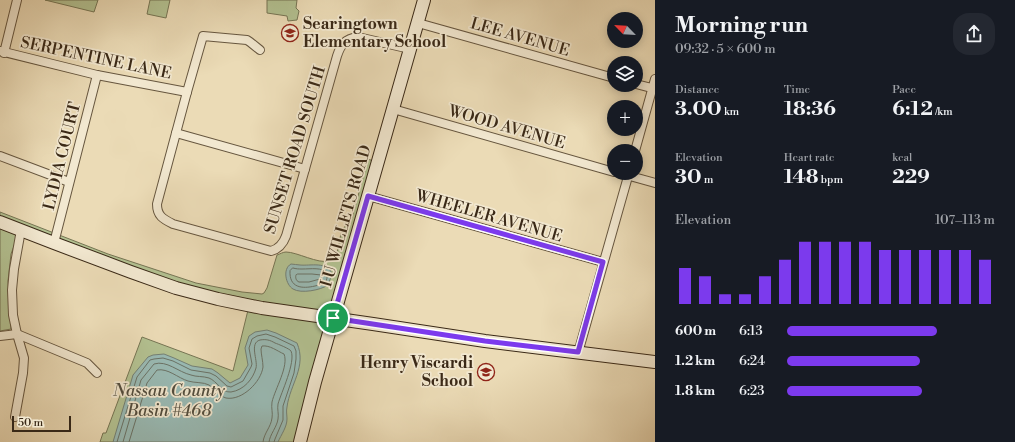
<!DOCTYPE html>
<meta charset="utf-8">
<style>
body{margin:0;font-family:"Libre Bodoni",serif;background:#242831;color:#f1f3f6;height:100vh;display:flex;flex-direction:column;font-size:15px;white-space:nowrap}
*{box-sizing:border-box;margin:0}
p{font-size:13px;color:#9ea1a6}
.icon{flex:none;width:22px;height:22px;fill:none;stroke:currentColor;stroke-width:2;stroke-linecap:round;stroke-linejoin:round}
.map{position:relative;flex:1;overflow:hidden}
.details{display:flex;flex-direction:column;background:#171b24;width:360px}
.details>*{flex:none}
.needle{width:26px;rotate:295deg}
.buttons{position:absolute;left:607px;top:12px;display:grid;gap:8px}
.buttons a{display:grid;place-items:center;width:36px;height:36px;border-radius:50%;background:#171b24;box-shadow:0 2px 10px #0003;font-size:20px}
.scale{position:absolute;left:12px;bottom:10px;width:59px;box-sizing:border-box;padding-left:4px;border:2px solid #3a2917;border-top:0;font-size:11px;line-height:14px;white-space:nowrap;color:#3a2917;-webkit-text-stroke:3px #f2e8d0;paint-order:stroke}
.pin{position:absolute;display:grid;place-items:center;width:34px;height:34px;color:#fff;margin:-17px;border:2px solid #fff;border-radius:50%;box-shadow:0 1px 4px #0007}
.round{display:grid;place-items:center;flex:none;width:42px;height:42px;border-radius:16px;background:#242831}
.headline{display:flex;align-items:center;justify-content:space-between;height:68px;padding:0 20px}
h1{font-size:22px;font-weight:700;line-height:30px}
.stats{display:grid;grid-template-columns:repeat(3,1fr);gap:6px;height:68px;padding:4px 20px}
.stats div{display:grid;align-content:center}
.stats b{font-size:20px;font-weight:700}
.stats small{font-size:11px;font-weight:400}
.stats p{font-size:11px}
.chart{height:112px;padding:8px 20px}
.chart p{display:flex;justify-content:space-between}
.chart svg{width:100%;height:72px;margin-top:4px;stroke:#7c3aed;stroke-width:6}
ul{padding:0 20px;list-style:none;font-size:13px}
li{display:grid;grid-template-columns:64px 48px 1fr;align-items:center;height:30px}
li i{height:10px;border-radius:5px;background:#7c3aed}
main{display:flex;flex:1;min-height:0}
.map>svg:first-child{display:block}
.green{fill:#b3c191;stroke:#767554}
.water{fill:#99bab4;stroke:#738075}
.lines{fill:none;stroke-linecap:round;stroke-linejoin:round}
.shore{stroke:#6a7266;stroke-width:1}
.minor-casing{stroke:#66563f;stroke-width:10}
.secondary-casing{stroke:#3a2917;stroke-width:14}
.minor{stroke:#f2e8d0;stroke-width:8}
.secondary{stroke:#f2e8d0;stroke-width:12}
.route-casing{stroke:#fff;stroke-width:8}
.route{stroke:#7c3aed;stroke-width:5}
.labels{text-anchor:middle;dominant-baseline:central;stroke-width:3.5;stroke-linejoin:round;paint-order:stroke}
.poi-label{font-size:16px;font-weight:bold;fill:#3a2917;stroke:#f2e8d0;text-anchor:start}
.street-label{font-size:16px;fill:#3a2917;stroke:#f2e8d0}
.water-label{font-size:17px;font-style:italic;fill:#524d3e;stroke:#f2e8d0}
</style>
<main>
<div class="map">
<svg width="655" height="442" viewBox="0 0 655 442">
<rect width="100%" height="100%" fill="#ebdbb6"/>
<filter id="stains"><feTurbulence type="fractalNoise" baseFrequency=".005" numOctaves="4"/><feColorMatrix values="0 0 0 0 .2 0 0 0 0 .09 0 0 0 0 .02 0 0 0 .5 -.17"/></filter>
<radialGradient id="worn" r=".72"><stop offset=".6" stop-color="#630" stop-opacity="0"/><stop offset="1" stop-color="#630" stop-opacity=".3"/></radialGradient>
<g class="green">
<path d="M45,0H98L94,12Z"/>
<path d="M150,0H170L166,18L147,14Z"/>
<path d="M267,0H297L296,8L299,11L297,20L288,21L287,16L267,13Z"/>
<path d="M368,159L376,162L298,442H100L103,433H106L142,337L233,371L249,306L20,230L11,254L8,281L11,329L0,331V212L108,254L196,283L242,292L262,294L264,293L267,288L277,255C280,254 283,252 286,252C297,252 318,264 329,261C340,257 338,240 342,231C345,226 348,222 352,218Z"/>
</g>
<g class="water">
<path d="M291,264C294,264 297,265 300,265C310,266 328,261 332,274L328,285C321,290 301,294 293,289C286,285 282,269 291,264Z"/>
<path d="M267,330L276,333L297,343C307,367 290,384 287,407C286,411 287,415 287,419C287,427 281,435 278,442H113L133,375L148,357L153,355L164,354L174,358L192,366L212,369L218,373L230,383L240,378L248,365L245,348L249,336L255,332Z"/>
</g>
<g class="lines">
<g class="shore">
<path d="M293,268C296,269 299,269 302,269C311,269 322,267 328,273C327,276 327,281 325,283C322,285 318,285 315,286C302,289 289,288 290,271Z"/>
<path d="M298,274H312L321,275L322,277L320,279L309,282H299C296,281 295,277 296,275Z"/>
<path d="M117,442L137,377L150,360L154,359L163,358L173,361L191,370L210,373L216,376L227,386L231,387L243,381L251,367L252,364L249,348L252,339L257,336L266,334L275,337L294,346L296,351V359L294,373L283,406V420L275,439L274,442"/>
<path d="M123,442L141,380L154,364C167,360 178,372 191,375C196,377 203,376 209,378C217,381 222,393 231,392C244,390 253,379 256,368C258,360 249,343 260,340C266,339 270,340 275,343C278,344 290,349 291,351C296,362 281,393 278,404C277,409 279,414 278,419C277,427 270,434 269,442"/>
<path d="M129,442L147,383L157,370C168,368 178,378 188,381C194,383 204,382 209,385C215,389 219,396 226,398C242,401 261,382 263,367C263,361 261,354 261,349L262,346C270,345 277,351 284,354C289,366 275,389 272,402C271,408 273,413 272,418C271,427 264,433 263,442"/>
</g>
<g class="minor-casing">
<g id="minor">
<path d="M418,23L614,78"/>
<path d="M260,50L250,42L247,40L203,36L187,92L157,204C157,216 163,219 173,224L271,251C279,249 283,244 286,236L337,56C341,44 345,39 358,37L410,49"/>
<path d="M0,51L97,75L187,92"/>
<path d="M4,53L17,0"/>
<path d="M636,84L655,89"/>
<path d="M393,109L614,172"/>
<path d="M176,133L305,169"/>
<path d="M635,151L655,79"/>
<path d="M0,156L69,182"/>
<path d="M619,173L655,183"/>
<path d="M368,196L603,262"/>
<path d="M54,243L97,75"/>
<path d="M0,336L17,334L87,363L97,373"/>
<path d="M578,353L629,173"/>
<path d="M15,417L23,373L24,358L17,334L13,315L12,290L14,269L21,230"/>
</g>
</g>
<g class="secondary-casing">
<g id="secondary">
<path d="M0,222L54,243L131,272L176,288L218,299L262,308L373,324L485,341L655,362"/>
<path d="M300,442L315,382L424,0"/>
</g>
</g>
<use href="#minor" class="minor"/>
<use href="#secondary" class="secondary"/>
</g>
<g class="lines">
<g class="route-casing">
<path id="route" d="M368,196L603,262L578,352L485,341L333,318Z"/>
</g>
<use href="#route" class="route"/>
</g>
<defs>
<g id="school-ring" transform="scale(0.9)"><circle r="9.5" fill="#f2e8d0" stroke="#8f2418" stroke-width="1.5"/><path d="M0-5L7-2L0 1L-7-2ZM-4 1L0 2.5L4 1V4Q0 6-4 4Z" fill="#8f2418"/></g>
</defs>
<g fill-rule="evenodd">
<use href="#school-ring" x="290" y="33"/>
<use href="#school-ring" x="486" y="372"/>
</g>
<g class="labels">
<g class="poi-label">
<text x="303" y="24">Searingtown<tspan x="303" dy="18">Elementary School</tspan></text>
<text x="473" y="363" text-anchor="end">Henry Viscardi<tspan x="473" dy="18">School</tspan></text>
</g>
<g class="street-label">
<text transform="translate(520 37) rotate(16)">LEE AVENUE</text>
<text transform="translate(96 58) rotate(12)">SERPENTINE LANE</text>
<text transform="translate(507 127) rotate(16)">WOOD AVENUE</text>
<text transform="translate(295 150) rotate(-73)">SUNSET ROAD SOUTH</text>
<text transform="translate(62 156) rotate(-76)">LYDIA COURT</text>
<text transform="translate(346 216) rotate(-74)">I U WILLETS ROAD</text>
<text transform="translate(489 216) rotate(16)">WHEELER AVENUE</text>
</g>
<g class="water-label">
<text x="169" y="391">Nassau County<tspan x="169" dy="20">Basin #468</tspan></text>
</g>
</g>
<rect width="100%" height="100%" filter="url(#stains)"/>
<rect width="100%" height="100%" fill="url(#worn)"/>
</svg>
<div class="buttons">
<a><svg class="needle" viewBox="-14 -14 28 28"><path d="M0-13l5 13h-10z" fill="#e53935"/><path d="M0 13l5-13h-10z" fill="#9ea1a6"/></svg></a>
<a><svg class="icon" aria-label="layers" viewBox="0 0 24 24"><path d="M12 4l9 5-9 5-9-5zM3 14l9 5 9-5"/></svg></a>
<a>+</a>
<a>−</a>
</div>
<div class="scale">50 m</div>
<div class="pin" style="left:333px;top:318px;background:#1e9e55"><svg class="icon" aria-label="arrive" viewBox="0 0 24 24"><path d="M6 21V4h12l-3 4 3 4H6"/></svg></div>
</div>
<section class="details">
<div class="headline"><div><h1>Morning run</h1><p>09:32 · 5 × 600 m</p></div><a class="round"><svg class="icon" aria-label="share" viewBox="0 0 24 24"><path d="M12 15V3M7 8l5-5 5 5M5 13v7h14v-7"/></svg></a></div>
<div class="stats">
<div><p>Distance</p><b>3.00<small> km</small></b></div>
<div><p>Time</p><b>18:36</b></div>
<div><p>Pace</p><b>6:12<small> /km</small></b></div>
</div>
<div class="stats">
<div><p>Elevation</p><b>30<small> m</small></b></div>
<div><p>Heart rate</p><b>148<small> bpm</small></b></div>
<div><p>kcal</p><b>229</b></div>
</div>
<div class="chart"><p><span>Elevation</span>107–113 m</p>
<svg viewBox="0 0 160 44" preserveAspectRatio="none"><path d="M5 44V22M15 44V27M25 44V38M35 44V38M45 44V27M55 44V17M65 44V6M75 44V6M85 44V6M95 44V6M105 44V11M115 44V11M125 44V11M135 44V11M145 44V11M155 44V17"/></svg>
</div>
<ul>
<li><b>600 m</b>6:13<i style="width:72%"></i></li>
<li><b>1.2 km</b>6:24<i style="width:64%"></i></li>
<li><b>1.8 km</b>6:23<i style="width:65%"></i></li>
</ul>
</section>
</main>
